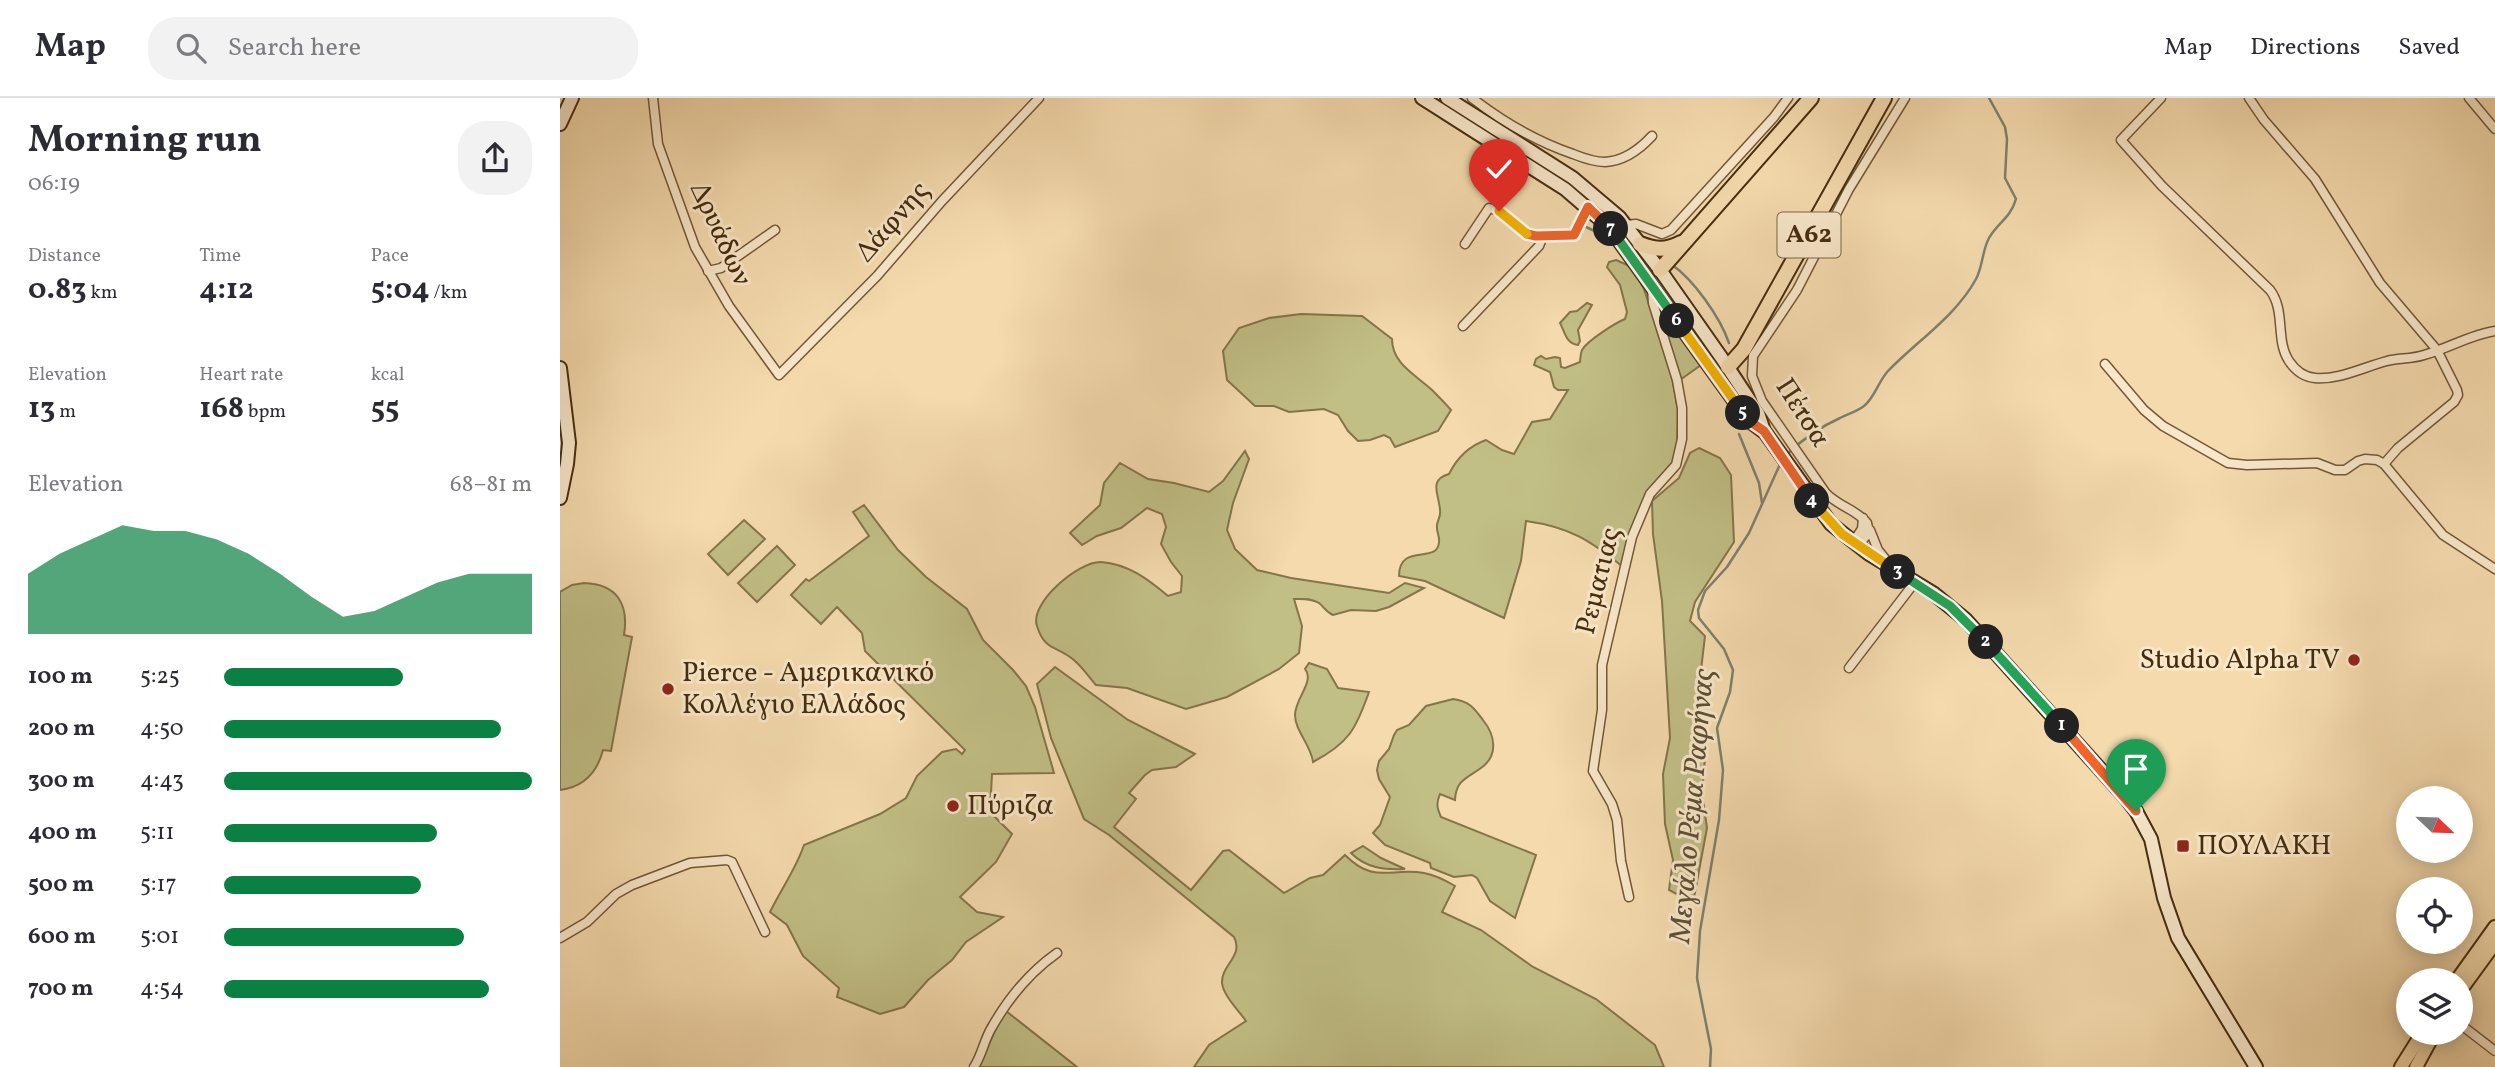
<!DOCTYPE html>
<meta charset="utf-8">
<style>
body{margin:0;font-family:Vollkorn,serif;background:#f2f2f3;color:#2b2b33;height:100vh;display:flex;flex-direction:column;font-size:26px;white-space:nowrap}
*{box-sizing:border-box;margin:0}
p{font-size:23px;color:#7c7c81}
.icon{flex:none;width:38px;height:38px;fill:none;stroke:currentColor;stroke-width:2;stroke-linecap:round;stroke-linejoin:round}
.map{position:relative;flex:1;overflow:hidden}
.details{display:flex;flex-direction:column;background:#fff;width:560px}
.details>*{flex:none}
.needle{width:46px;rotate:113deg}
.buttons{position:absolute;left:1836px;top:688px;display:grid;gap:14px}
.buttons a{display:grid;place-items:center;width:77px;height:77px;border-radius:50%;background:#fff;box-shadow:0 4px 18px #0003;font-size:35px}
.pin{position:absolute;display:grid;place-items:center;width:60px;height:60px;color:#fff;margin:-72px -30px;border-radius:50% 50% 50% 0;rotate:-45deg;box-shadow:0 0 7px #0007}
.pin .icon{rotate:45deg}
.km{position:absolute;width:35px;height:35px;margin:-18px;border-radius:50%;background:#222;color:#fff;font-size:19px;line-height:35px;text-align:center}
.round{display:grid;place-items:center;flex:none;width:74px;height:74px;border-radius:28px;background:#f2f2f3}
.headline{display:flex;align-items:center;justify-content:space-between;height:119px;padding:0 28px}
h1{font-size:38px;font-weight:700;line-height:52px}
.figures{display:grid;grid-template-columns:repeat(3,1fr);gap:10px;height:119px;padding:7px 28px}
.figures div{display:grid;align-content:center}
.figures b{font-size:30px;font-weight:700}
.figures small{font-size:19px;font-weight:400}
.figures p{font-size:19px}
.chart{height:196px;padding:14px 28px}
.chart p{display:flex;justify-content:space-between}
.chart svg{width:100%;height:126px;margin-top:7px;fill:#0b8043;opacity:.7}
ul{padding:0 28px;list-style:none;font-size:23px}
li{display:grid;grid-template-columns:112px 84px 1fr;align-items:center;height:52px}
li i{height:18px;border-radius:9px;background:#0b8043}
header{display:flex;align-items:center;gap:42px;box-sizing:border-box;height:98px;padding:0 35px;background:#fff;border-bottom:2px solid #e1e1e2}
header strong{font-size:33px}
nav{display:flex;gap:38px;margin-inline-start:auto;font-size:24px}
.search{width:490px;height:63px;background:#f2f2f3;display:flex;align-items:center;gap:18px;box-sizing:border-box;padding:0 24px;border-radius:28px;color:#7c7c81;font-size:26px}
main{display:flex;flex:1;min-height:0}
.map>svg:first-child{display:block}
.green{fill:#c1be86;stroke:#84754a;stroke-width:2}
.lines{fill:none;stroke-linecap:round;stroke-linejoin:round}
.stream{stroke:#7b8170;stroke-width:2.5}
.street-casing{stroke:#725835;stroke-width:11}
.secondary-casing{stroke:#462c0d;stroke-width:16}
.primary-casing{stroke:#462c0d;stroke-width:16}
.highway-casing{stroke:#462c0d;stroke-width:18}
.street{stroke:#f8e7ca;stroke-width:8}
.secondary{stroke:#f8e7ca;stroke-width:12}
.primary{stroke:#f4daad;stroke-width:12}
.highway{stroke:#f4daad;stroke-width:14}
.split-1-casing{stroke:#fff;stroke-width:14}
.split-2-casing{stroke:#fff;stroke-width:14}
.split-3-casing{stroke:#fff;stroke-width:14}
.split-4-casing{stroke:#fff;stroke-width:14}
.split-5-casing{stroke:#fff;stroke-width:14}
.split-6-casing{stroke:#fff;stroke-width:14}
.split-7-casing{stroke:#fff;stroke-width:14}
.split-8-casing{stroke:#fff;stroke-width:14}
.split-9-casing{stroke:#fff;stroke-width:14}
.split-1{stroke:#f0652b;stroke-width:9}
.split-2{stroke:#22a559;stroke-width:9}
.split-3{stroke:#22a559;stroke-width:9}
.split-4{stroke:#f5b400;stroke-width:9}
.split-5{stroke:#f0652b;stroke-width:9}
.split-6{stroke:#f5b400;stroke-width:9}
.split-7{stroke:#22a559;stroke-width:9}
.split-8{stroke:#f0652b;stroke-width:9}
.split-9{stroke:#f5b400;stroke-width:9}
.poi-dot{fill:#8f2418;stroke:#f8e7ca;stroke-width:2.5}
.labels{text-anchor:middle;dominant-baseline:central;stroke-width:6;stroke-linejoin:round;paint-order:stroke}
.shield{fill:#f8e7ca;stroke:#7b6446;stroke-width:2}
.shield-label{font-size:26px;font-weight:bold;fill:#462c0d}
.street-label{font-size:28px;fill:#462c0d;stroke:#f8e7ca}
.poi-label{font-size:28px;fill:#462c0d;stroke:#f8e7ca;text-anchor:start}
.water-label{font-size:30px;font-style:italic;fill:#5c4f36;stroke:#f8e7ca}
</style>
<header>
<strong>Map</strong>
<div class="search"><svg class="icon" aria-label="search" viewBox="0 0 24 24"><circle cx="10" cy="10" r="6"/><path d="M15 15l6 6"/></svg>Search here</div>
<nav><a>Map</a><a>Directions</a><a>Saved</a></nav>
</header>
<main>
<section class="details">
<div class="headline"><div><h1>Morning run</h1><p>06:19</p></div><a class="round"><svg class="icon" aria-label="share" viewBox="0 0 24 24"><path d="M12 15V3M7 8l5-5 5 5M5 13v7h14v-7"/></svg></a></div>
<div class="figures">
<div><p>Distance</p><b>0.83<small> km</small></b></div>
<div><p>Time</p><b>4:12</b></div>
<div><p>Pace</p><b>5:04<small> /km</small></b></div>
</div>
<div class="figures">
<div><p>Elevation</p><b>13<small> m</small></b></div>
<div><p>Heart rate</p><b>168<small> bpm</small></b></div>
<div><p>kcal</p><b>55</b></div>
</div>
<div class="chart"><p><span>Elevation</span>68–81 m</p>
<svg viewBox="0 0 160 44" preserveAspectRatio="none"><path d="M0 44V23L10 16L20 11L30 6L40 8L50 8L60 11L70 16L80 23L90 31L100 38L110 36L120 31L130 26L140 23L150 23L160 23V44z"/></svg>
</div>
<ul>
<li><b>100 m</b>5:25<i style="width:58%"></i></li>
<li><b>200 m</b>4:50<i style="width:90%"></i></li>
<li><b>300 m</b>4:43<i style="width:100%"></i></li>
<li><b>400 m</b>5:11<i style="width:69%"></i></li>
<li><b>500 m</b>5:17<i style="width:64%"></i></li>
<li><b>600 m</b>5:01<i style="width:78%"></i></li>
<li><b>700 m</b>4:54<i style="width:86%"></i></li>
</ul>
</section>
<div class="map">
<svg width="1935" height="969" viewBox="0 0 1935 969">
<rect width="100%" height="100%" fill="#f4daad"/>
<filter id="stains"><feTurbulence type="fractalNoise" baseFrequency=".00286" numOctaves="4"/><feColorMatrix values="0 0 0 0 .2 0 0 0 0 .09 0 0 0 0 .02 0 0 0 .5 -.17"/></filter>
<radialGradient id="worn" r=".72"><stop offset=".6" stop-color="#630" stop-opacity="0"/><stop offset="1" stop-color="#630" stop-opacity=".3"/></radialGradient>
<g class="green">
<path d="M1056,162L1072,169L1084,191L1111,274L1118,312L1117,351L1114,363L1090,390L1063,469C1030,442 1009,429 966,423L961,463L944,520L865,483L839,478C839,444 878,467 879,444C880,439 876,433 877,427C878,421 881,418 880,412C879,396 868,382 889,376C897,360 909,348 926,342L942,352L954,356L972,324L990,321L1008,292H998L994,289L990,274L974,267L976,261L981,258L986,261L995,259L1000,260L1001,269L1005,270L1020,264C1020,262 1021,254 1022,252C1027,243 1055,225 1065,221L1067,214L1060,187L1047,169L1049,164Z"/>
<path d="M1097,203L1141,267L1120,282L1100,222Z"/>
<path d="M1027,205L1032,207L1018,232L1020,243L1018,247C1006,246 1005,234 1000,225L1010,214L1017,213Z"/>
<path d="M741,216L802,218L832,241C832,266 856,277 872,292C878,298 885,305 891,312L878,333L835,349L830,340L824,337L810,342L798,343L788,333L778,317L764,311L729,314L714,308H695L667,282L663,253L679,230L709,220Z"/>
<path d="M1139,350L1160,360L1171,377L1174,444L1135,504L1130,523L1145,538L1141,572L1146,649L1142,695L1147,730L1133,805L1109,792L1113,762L1105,726L1103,676L1110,640L1102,503L1093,436L1092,403L1119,380L1130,355Z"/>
<path d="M685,353L689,361L673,405L667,432L675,451L697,472L731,480L829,495L845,485L864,490L829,509L816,513L791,512L773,517C766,514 764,509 759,505C751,500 742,501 734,501L742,528L739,555L719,571L667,599L626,611L567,590L536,587C529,579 523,570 515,563C497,547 485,554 477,528C469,505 519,463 541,464C568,466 588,481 608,498L621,494L622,478L611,464L601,446L606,429L602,416L587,410L561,430L537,438L522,447L510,435L540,407L544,385L560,365L588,381L614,385L649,394L663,383Z"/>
<path d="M304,407L338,452L366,479L407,511L423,542L453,572L466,588L475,609L494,675L432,676L430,714L452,736L436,764L400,799L417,814L443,819L406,844L392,862L368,882L344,909L320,916L277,899L279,890L243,858L227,827L210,814C221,791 236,771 244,747L320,716L346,700L357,678L382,654L396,651L402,656L405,652L305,553L302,535L277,509L261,526L231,497L246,481L249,483L309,438L293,414Z"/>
<path d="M184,422L205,441L168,477L148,456Z"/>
<path d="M217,448L235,467L197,504L178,485Z"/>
<path d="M24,485C57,486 69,506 64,537L72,539L51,653L43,652C37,675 24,689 0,692V494L12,487Z"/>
<path d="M749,565L767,571L778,590L809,594C796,631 789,645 753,664C751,647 735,633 735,617C735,600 755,584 745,571Z"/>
<path d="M495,569L568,622L635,656L616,669L592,672L585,677L569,695L576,701L554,729L631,792L663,753L669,752L724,795L750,780L763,777L785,757C815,787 830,769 864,775C875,777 885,782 895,788L882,814L921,832L973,869L1036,901L1095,947L1104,969H634L649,947L686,923C679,913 663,897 662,885C661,867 684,858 674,839L549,737L524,721L491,640L477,586Z"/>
<path d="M893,601C909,603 914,610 923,622C935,637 939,657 921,670C907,680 896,682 895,702L880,696C876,705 877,710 881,719L976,757L955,820L930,803L917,780L912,777L894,779L871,770L870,765L825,747L813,735L820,727L830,699L819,681L817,672L819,663L829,651L834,637L837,632L849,627L866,608Z"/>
<path d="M803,748L821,760L845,771C824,772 806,770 791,755Z"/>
<path d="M446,913L517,969H419L439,923Z"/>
</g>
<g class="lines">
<g class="stream">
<path d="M1026,129L1041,136"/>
<path d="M1111,166C1134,182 1160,219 1169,245"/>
<path d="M1179,336L1199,385L1202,405"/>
<path d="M1227,356C1243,341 1260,329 1280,320C1288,316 1296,314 1304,308C1315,299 1318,284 1328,273C1357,243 1396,218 1416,181C1423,168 1422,153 1429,140C1438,124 1450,121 1456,101L1445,80L1447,41L1445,29L1429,0"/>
<path d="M1150,969L1151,951L1137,880L1140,833L1159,722L1163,672L1157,630L1170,594L1173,572L1164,551L1139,520L1138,512L1145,493L1167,469L1189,435L1221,364"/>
</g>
<g class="street-casing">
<g id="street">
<path d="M93,0L98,46L135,149L169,208L219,277L317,178L382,103L479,0"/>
<path d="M912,0C943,24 975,43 1013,56C1023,60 1034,64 1045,64C1064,63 1080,51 1092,38"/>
<path d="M1601,0L1561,42L1602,88L1710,192C1726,213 1715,242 1729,263C1735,272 1743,279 1755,280C1779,282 1804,269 1827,263C1839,260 1852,261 1864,257C1889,250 1910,237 1935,233"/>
<path d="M1689,0L1704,22L1755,81L1820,185L1877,252L1897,292L1898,297L1894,304L1838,350L1824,366"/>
<path d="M1909,0L1935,31"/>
<path d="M1065,127L1076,126L1102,136L1111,132L1214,19L1228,0"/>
<path d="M905,146L929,110L939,113L968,137L1012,138L1017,134L1028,109"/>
<path d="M148,173L161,170L215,132"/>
<path d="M903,228L979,148L983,138"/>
<path d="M1545,266L1584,312L1603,328L1668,365L1687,367L1757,365L1775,372H1785L1798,363L1805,361L1817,362L1824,366L1883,437L1935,471"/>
<path d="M1310,432L1318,452L1327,463"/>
<path d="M1293,444L1302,431L1303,420"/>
<path d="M1294,444C1305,444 1310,436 1307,425C1296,411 1277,408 1265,394L1202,303L1192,278L1193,258L1237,192L1289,91L1345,0"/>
<path d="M1289,570L1355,484"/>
<path d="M1069,799L1061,763L1057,722L1052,706L1033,673L1042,612V567L1072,439L1090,396L1116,367L1122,341V310L1117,282L1093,205L1092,191"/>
<path d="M0,840L27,824L56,796L72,787L130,765L167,762L172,764L205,834"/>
<path d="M1900,926L1935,953"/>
<path d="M414,969C422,957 424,942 432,929C448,901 470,874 497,855"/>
</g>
</g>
<g class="secondary-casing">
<g id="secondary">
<path d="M862,0L1005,91L1049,129L1188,322L1203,333"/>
<path d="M887,0L1013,80L1059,119L1100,172L1161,259L1198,315L1204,333L1271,426L1309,456L1373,495L1406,522L1566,700L1576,713L1591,741L1604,800L1618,840L1696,969"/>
<path d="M0,26L12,0"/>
<path d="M0,270L9,345L7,366L0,400"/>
</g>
</g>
<g class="primary-casing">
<g id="primary">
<path d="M1897,882L1935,829"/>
<path d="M1900,893L1935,845"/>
<path d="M1841,969L1863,934"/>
<path d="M1856,969L1875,934"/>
</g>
</g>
<g class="highway-casing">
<g id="highway">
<path d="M1080,146C1096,152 1105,153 1121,145"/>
<path d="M1100,172L1251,0"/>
<path d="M1168,269L1184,251L1324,0"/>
</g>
</g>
<use href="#street" class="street"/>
<use href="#secondary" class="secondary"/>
<use href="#primary" class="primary"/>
<use href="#highway" class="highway"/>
</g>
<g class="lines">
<g class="split-1-casing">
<path id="split-1" d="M1502,628L1576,713"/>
</g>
<g class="split-2-casing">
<path id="split-2" d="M1426,544L1502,628"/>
</g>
<g class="split-3-casing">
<path id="split-3" d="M1338,474L1390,508L1426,544"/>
</g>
<g class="split-4-casing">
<path id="split-4" d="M1252,403L1282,436L1338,474"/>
</g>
<g class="split-5-casing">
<path id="split-5" d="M1183,315L1188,322L1204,333L1252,403"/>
</g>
<g class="split-6-casing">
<path id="split-6" d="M1117,223L1183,315"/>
</g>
<g class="split-7-casing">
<path id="split-7" d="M1051,131L1117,223"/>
</g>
<g class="split-8-casing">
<path id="split-8" d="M967,136L976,138L1014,137L1028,109L1051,131"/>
</g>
<g class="split-9-casing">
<path id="split-9" d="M939,113L967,136"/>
</g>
<use href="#split-1" class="split-1"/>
<use href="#split-2" class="split-2"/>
<use href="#split-3" class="split-3"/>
<use href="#split-4" class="split-4"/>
<use href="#split-5" class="split-5"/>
<use href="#split-6" class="split-6"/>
<use href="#split-7" class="split-7"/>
<use href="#split-8" class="split-8"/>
<use href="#split-9" class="split-9"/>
</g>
<g class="poi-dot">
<circle cx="1794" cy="562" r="7"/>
<circle cx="108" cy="591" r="7"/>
<circle cx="393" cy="708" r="7"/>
<rect x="1616" y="741" width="14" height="14" rx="3.5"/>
</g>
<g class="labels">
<rect class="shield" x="1217.5" y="114.5" width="63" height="45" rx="5"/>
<g class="shield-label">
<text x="1249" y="137">Α62</text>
</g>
<g class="street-label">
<text transform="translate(333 124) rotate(-49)">Δάφνης</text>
<text transform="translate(160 136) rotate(65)">Δρυάδων</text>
<text transform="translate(1242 315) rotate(57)">Πέτσα</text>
<text transform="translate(1039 483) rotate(-76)">Ρεματιας</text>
</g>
<g class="poi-label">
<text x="1780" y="562" text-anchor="end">Studio Alpha TV</text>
<text x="122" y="575">Pierce - Αμερικανικό<tspan x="122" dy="32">Κολλέγιο Ελλάδος</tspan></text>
<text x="407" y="708">Πύριζα</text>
<text x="1637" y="748">ΠΟΥΛΑΚΗ</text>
</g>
<g class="water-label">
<text transform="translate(1133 708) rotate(-85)">Μεγάλο Ρέμα Ραφήνας</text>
</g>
</g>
<rect width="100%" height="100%" filter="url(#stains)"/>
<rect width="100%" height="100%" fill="url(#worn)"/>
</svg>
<div class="buttons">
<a><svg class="needle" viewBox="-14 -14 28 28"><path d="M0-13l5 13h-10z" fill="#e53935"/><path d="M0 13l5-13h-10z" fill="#7c7c81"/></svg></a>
<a><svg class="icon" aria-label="locate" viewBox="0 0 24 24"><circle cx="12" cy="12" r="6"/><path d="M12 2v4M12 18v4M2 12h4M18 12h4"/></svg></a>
<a><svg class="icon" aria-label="layers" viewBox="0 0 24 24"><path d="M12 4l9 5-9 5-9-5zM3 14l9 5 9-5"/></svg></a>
</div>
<div class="pin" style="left:1576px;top:713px;background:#1e9e55"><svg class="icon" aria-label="arrive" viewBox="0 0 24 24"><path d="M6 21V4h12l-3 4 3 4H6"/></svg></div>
<div class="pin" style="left:939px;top:113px;background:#d93025"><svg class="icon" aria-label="check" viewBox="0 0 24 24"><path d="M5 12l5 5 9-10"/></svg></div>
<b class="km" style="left:1502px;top:628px">1</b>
<b class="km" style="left:1426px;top:544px">2</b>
<b class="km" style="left:1338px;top:474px">3</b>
<b class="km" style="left:1252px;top:403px">4</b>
<b class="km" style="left:1183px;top:315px">5</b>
<b class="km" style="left:1117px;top:223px">6</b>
<b class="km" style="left:1051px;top:131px">7</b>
</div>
</main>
